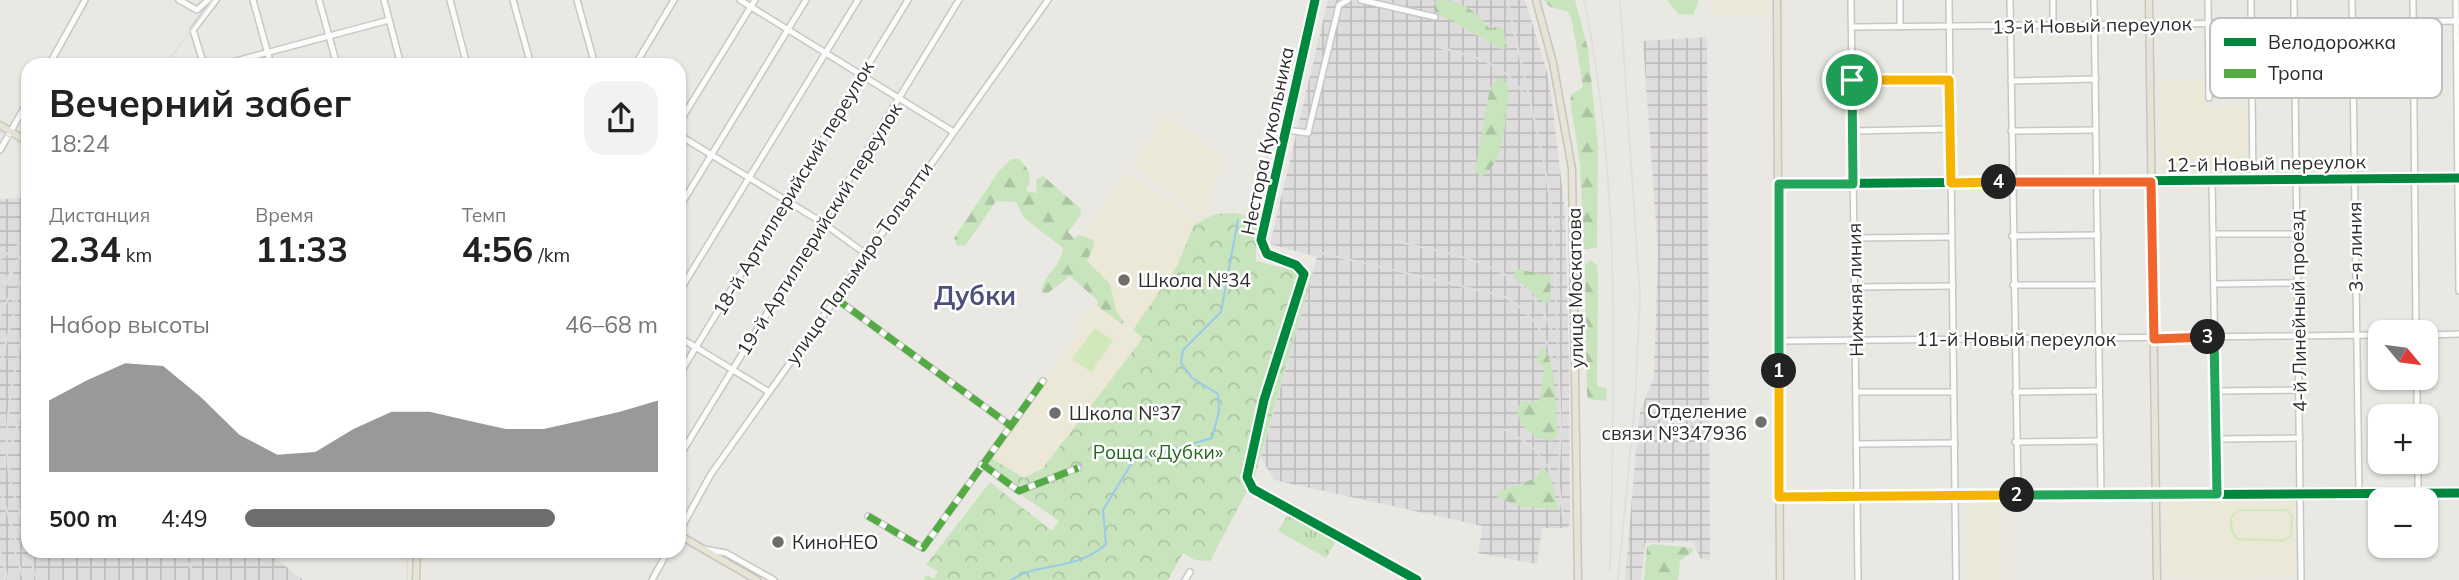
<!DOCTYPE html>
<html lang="ru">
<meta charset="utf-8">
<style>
body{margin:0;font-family:Mulish,sans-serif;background:#f2f2f2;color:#222;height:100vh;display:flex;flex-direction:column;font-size:26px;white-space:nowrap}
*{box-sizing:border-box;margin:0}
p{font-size:23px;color:#767676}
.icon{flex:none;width:38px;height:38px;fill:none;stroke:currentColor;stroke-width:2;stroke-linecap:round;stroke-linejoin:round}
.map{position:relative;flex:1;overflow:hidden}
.sheet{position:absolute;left:21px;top:58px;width:665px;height:500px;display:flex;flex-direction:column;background:#fff;border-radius:21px;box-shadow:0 2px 5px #0004}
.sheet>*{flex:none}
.needle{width:46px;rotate:119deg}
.tools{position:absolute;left:2368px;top:320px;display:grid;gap:14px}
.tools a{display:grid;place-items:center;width:70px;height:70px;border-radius:14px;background:#fff;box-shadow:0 2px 5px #0004;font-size:35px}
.pin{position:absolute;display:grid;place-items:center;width:60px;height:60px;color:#fff;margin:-30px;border:4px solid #fff;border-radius:50%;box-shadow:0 2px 7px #0007}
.km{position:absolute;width:35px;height:35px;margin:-18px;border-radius:50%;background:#222;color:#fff;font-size:19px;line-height:35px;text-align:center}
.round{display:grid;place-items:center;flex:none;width:74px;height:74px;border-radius:21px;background:#f2f2f2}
.summary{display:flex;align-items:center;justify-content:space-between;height:119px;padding:0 28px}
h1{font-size:38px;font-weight:700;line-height:52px}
.stats{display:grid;grid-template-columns:repeat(3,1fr);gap:10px;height:119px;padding:7px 28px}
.stats div{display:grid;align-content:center}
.stats b{font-size:35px;font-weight:700}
.stats small{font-size:19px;font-weight:400}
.stats p{font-size:19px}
.chart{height:196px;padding:14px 28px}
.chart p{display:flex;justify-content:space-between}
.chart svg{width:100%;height:126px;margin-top:7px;fill:#6e6e6c;opacity:.7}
ul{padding:0 28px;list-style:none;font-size:23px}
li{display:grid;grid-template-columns:112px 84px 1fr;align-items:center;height:52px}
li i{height:18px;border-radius:9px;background:#6e6e6c}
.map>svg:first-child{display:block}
.industrial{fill:url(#industrial-grid)}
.education{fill:#ece8d8}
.grass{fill:url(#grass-tufts)}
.forest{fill:url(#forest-firs)}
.park{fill:url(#park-crowns)}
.pitch{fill:#d1e8ba;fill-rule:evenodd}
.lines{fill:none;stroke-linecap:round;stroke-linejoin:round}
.stream{stroke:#9acae8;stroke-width:2}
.minor-casing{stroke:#c7c7c7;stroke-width:8}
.major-casing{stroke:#c6c5c2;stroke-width:9}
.minor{stroke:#fcfcfb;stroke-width:5}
.major{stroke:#e6e5d5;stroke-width:6}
.tram{stroke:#dfdfdf;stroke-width:2}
.rail{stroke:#dfdfdf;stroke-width:2}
.quiet{stroke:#54ab44;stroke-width:7;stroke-dasharray:14 7;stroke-linecap:butt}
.cycleway-casing{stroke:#fff;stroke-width:13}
.cycleway{stroke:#00873e;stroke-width:9}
.split-1-casing{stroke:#fff;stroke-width:14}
.split-2-casing{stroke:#fff;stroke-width:14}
.split-3-casing{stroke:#fff;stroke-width:14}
.split-4-casing{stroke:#fff;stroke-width:14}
.split-5-casing{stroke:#fff;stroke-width:14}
.split-1{stroke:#22a559;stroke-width:9}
.split-2{stroke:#f5b400;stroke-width:9}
.split-3{stroke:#22a559;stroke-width:9}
.split-4{stroke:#f0652b;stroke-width:9}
.split-5{stroke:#f5b400;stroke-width:9}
.poi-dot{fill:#6e6e6c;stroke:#fff;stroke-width:2.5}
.labels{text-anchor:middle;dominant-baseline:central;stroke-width:5;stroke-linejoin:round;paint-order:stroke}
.street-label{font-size:19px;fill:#2c2c2c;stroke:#fff}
.poi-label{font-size:19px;fill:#2c2c2c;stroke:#fff;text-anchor:start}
.park-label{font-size:19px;fill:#23681d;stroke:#fff}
.district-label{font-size:26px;font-weight:bold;fill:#4e507c;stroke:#fff}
.key{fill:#fff;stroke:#c0c0c0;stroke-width:2}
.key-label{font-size:19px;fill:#2c2c2c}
</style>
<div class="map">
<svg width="2459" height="580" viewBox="0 0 2459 580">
<defs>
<pattern id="industrial-grid" width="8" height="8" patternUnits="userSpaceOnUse" patternTransform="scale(1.75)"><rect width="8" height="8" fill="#dfdcdd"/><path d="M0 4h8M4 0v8" fill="none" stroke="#c0bdbe"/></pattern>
<pattern id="grass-tufts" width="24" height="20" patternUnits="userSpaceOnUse" patternTransform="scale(1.75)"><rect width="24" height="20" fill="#c8e4bd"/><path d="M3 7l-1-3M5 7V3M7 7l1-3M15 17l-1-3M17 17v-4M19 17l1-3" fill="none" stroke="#acc4a3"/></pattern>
<pattern id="forest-firs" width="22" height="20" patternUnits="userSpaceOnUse" patternTransform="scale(1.75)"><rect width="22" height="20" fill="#c8e4bd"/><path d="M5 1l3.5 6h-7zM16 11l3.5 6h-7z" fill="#acc4a3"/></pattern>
<pattern id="park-crowns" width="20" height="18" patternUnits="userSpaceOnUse" patternTransform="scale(1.75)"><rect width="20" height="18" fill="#c8e4bd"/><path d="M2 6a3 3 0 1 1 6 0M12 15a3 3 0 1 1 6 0" fill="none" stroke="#acc4a3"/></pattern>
</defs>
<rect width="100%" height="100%" fill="#eae8e2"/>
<g class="industrial">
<path d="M1328,0H1525L1547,72L1552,102L1565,212L1569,361L1570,524L1567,528H1542L1537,564L1478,553L1483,526L1274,480L1261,457L1317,257L1270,244Z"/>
<path d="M1707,37L1710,560L1701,559L1692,541L1645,543L1641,580H1625L1638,427L1641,409L1654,377L1658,252L1643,41Z"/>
<path d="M25,198L28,199V551H266L303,580H0V199Z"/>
</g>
<g class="education">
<path d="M1713,0H1768V15L1713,16Z"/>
<path d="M2205,80V107L2245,106L2246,174L2163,176L2160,81Z"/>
<path d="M1167,116L1223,156L1204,220L1133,165Z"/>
<path d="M1128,173L1163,197L1128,249L1166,198L1201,222L1177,266L1133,330L1144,340L1044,473L1025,478L991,458L1084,328L1079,324L1100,295L1062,266L1090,227L1127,250L1091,225Z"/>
<path d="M2294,496L2296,576L2169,579L2167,499Z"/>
<path d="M1967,500H2001L2002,580H1967Z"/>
</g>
<path class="grass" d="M1288,514L1336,541L1326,558L1278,531Z"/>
<g class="forest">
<path d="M1438,0C1462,0 1475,10 1490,29L1498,26L1503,29L1507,47L1503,50L1435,12L1434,2Z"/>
<path d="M1544,0H1575L1588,49L1598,145L1597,248L1584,249L1580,164L1570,100L1572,94L1583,87L1572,20L1567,11L1550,7Z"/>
<path d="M1667,0H1699L1693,15L1678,14Z"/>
<path d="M1497,78H1504L1509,88C1505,115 1507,162 1481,177L1475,171L1490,88Z"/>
<path d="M1011,159H1019C1030,170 1033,177 1026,191L1037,193L1036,180L1043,176L1080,208L1081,215L1068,232L1074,238L1080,235L1093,240L1094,246L1087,261L1110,284L1116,310L1124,322L1122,324L1097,306L1098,301L1070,276L1048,293H1042C1041,275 1062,267 1063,248L1024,218L1016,202L996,201L966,245L957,246L954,238L999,171Z"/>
<path d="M1590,260L1597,265L1598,278L1597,386L1607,388L1606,401L1588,399L1587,392L1585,265Z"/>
<path d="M1517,269L1551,276L1550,302L1544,303L1513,277Z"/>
<path d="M1541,346C1557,357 1555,413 1558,433L1552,441L1537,438L1523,427L1516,410L1522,401L1539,402L1544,368L1536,361Z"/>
<path d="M1542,466L1551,478L1558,510L1518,506L1497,497L1498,492L1536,478Z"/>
<path d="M1653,544L1692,548L1693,551L1680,561L1678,580H1644L1647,547Z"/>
</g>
<path class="park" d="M1235,213L1260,219L1256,233V261L1312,275L1255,476L1210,561L1195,560L1183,553L1168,580H924L926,575L934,579L938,571L926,565L990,482L1052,531L1059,521L985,470L991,458L1024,478L1043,468L1143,338L1133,330L1177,266L1194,225L1215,214Z"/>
<g class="pitch">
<path d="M1095,328L1113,341L1091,372L1072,359Z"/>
<path d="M2237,509H2288L2293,516L2292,536L2284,542L2237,540L2230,531V517ZM2238,511H2287L2291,516L2290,535L2284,539L2238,538L2233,530L2232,518Z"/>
</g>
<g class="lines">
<path class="stream" d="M1011,580C1040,561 1075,572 1106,544L1103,510L1133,461L1212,438L1219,411L1218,394L1192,378L1181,363L1183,350L1221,312L1238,220"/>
<g class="minor-casing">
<g id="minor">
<path d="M179,0L197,10L208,0"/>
<path d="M253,0L271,65"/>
<path d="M319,0L337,65"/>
<path d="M384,0L401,65"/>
<path d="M450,0L467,65"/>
<path d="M513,0L531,65"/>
<path d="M577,0L595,65"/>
<path d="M740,0L952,131"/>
<path d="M1315,0L1261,240L1267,254L1296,265L1304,274L1264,400L1247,477L1253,489L1417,580"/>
<path d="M1361,0L1435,17"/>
<path d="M1851,0L1858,580"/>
<path d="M1900,0V27"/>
<path d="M1949,0L1956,580"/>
<path d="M2010,0L2018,495"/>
<path d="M2094,0L2101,495"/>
<path d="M2208,0L2209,98"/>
<path d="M2251,0L2253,180"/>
<path d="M2294,0L2301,580"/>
<path d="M2352,0L2359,493"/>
<path d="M2413,0L2416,332"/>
<path d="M2456,0L2459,291"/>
<path d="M2053,25V0"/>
<path d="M1852,27L2459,21"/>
<path d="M49,65L85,0"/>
<path d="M204,65L193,30L216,0"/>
<path d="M221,65L389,20"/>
<path d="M635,65L674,0"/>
<path d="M1852,80H1949"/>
<path d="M2011,81L2096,79"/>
<path d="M679,123L755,0"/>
<path d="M1286,130L1308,133L1339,5L1348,0"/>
<path d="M1853,131L1951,129"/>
<path d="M2011,131L2096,130"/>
<path d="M679,135L823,223L866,254"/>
<path d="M0,150L28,101"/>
<path d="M2212,180L2217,494"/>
<path d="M1779,184L2459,178"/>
<path d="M679,208L806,0"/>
<path d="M2213,234H2297"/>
<path d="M2012,236L2098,235"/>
<path d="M1854,238L1952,237"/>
<path d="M2214,284L2298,283"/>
<path d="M2013,285H2098"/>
<path d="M1855,287L1953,286"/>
<path d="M679,292L858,0"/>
<path d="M835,298L1011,426"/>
<path d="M2426,335L2459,334"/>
<path d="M679,337L769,392"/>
<path d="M1778,341L2380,335"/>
<path d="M679,375L908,0"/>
<path d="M2417,378V416"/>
<path d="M2215,391L2299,390"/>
<path d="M1856,392H1954"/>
<path d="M2015,392L2099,391"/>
<path d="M2216,439L2300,438"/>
<path d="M2015,442L2100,441"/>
<path d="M1856,444L1955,443"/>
<path d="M679,457L959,0"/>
<path d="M2418,462V493"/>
<path d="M982,464L1019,491L1078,468"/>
<path d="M1779,497L2459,493"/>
<path d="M868,516L923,548L1043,381"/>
<path d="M679,532L711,474L1048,0"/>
<path d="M704,549L726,553L774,580"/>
<path d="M652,580L668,551"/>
<path d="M1185,580L1190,572"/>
</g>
</g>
<g class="major-casing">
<g id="major">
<path d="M1536,0L1553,63L1572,169L1578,580"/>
<path d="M1777,0L1780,580"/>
<path d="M2149,0L2157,580"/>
<path d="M0,125L28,142"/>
<path d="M679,535L757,580"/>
<path d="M416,580L417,551"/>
</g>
</g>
<use href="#minor" class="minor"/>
<use href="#major" class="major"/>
<g class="tram">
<path d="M0,131L28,148"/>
<path d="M407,580L408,551"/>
</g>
<g class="rail">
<path d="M1507,0L1545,167L1553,221L1561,432L1558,480L1563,516"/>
<path d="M1584,0C1622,180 1614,385 1610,570"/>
<path d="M1437,47C1472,55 1507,63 1526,98"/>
<path d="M165,65L213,0"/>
<path d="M1394,241C1458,256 1534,263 1554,339"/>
<path d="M1317,252L1503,296C1532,311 1549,337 1554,368"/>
<path d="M0,259L28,238"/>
<path d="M0,289L21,256L0,296"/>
<path d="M11,307L28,264"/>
<path d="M0,317L10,294"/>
<path d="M22,318L28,291"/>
<path d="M0,366L17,300"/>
<path d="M1503,429C1526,439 1547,458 1556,483"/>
<path d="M12,443L28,390"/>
<path d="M11,470L10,480L28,538"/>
<path d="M10,480C0,424 16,364 28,310"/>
<path d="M0,488L17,545"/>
<path d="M21,530L37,580"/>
<path d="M11,539L24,580"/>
<path d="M0,551L8,580"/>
<path d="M179,551L200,580"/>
<path d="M1618,580L1635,403L1640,296L1620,0"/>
</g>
<g class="quiet">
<path d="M835,298L1011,426"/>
<path d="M982,464L1019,491L1078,468"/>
<path d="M868,516L923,548L1043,381"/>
</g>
<g class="cycleway-casing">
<g id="cycleway">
<path d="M1315,0L1261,240L1267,254L1296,265L1304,274L1264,400L1247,477L1253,489L1417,580"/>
<path d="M1779,184L2459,178"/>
<path d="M1779,497L2459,493"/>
</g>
</g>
<use href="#cycleway" class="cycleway"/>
</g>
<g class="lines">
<g class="split-1-casing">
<path id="split-1" d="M1779,371V184H1853L1852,80"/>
</g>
<g class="split-2-casing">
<path id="split-2" d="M1779,371V497L2017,495"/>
</g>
<g class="split-3-casing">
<path id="split-3" d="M2017,495L2217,494L2214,337H2208"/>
</g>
<g class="split-4-casing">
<path id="split-4" d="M1999,182H2151L2154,339L2208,337"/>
</g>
<g class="split-5-casing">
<path id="split-5" d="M1852,80H1949L1951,183L1999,182"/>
</g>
<use href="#split-1" class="split-1"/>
<use href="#split-2" class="split-2"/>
<use href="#split-3" class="split-3"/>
<use href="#split-4" class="split-4"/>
<use href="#split-5" class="split-5"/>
</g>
<g class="poi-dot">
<circle cx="1124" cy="280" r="7"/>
<circle cx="1055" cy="413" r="7"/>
<circle cx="1761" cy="422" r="7"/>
<circle cx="778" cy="542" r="7"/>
</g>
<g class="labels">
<g class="street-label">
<text transform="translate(2092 25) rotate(-1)">13-й Новый переулок</text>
<text transform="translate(1267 141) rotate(-78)">Нестора Кукольника</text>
<text transform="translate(2266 163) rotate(-1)">12-й Новый переулок</text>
<text transform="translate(793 188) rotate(-59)">18-й Артиллерийский переулок</text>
<text transform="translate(819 229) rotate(-58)">19-й Артиллерийский переулок</text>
<text transform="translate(2355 247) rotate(-91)">3-я линия</text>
<text transform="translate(859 263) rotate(-55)">улица Пальмиро Тольятти</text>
<text transform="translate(1575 288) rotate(-91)">улица Москатова</text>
<text transform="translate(1855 290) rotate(-91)">Нижняя линия</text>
<text transform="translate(2298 311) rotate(-91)">4-й Линейный проезд</text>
<text x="2016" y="339">11-й Новый переулок</text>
</g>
<g class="poi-label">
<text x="1138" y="280">Школа №34</text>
<text x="1747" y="411" text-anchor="end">Отделение<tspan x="1747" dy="22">связи №347936</tspan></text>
<text x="1069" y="413">Школа №37</text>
<text x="792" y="542">КиноНЕО</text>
</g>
<g class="park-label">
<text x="1158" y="452">Роща «Дубки»</text>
</g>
<g class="district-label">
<text x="975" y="295">Дубки</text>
</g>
</g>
<rect x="2210" y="18" width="232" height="80" rx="10" class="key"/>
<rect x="2224" y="38" width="32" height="8" fill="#00873e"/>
<rect x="2224" y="69" width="32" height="9" fill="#54ab44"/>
<g class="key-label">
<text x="2268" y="49">Велодорожка</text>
<text x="2268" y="80">Тропа</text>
</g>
</svg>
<div class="tools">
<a><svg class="needle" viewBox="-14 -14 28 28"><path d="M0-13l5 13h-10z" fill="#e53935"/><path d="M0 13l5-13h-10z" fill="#767676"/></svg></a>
<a>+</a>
<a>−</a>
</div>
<div class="pin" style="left:1852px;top:80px;background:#1e9e55"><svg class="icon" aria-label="arrive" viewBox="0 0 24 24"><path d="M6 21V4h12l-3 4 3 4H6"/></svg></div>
<b class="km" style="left:1779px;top:371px">1</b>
<b class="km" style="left:2017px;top:495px">2</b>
<b class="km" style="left:2208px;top:337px">3</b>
<b class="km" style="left:1999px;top:182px">4</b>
<section class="sheet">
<div class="summary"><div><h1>Вечерний забег</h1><p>18:24</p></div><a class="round"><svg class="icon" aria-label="share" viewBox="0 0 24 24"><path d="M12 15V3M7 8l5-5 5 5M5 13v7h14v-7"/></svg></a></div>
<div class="stats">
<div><p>Дистанция</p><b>2.34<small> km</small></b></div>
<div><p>Время</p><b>11:33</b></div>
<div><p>Темп</p><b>4:56<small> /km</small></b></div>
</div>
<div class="chart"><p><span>Набор высоты</span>46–68 m</p>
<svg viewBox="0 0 160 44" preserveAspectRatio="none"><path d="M0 44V19L10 12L20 6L30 7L40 18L50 31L60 38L70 37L80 29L90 23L100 23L110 26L120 29L130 29L140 26L150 23L160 19V44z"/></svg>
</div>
<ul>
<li><b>500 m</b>4:49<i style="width:75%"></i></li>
</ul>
</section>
</div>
